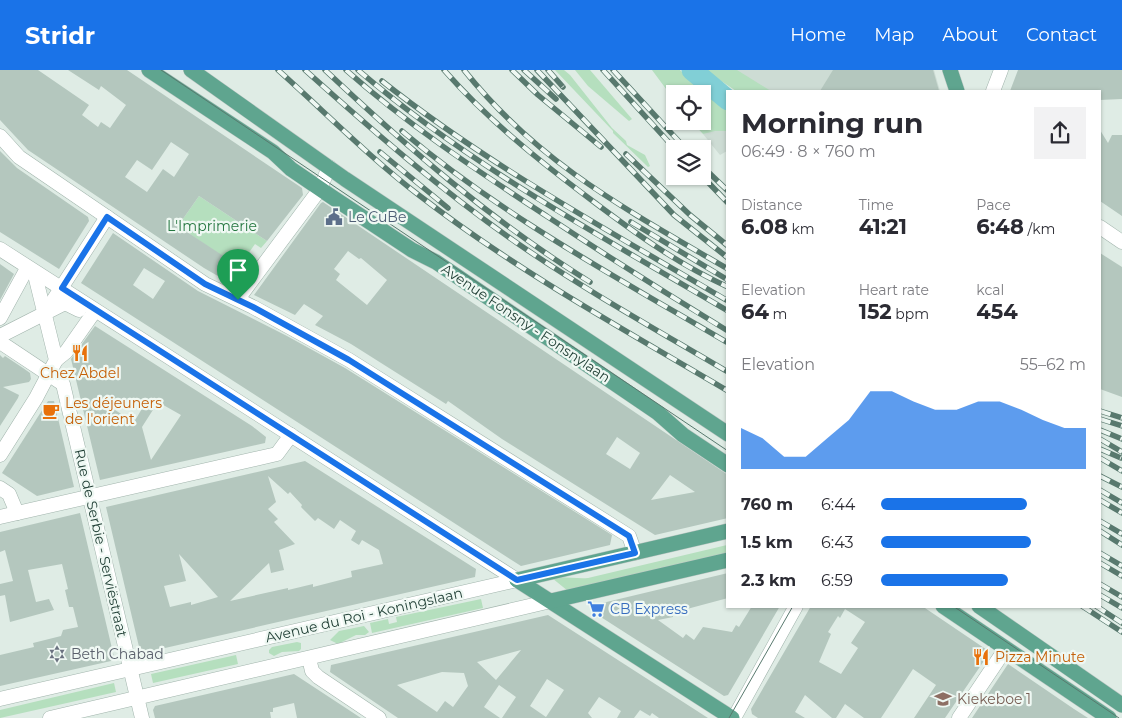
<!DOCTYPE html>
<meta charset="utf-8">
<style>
body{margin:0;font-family:Montserrat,sans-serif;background:#f2f2f3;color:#2b2b33;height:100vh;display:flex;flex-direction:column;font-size:19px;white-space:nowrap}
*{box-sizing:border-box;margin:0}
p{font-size:16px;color:#7c7c81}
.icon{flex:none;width:28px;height:28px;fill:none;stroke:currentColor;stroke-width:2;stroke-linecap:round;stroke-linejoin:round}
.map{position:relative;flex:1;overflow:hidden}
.details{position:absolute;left:726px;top:20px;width:375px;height:518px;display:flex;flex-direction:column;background:#fff;border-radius:0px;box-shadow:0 1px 4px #0004}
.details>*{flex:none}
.fabs{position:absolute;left:666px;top:15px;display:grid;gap:10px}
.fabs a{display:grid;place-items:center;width:45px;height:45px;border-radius:0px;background:#fff;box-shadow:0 1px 4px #0004;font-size:25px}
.pin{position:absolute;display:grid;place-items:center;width:42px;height:42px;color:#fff;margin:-51px -21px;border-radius:50% 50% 50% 0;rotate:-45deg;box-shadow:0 0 5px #0007}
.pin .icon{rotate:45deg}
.round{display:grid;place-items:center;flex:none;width:52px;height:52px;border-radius:0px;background:#f2f2f3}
.summary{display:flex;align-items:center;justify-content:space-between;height:85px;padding:0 15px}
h1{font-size:28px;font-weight:700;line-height:38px}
.stats{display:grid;grid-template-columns:repeat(3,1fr);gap:8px;height:85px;padding:5px 15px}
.stats div{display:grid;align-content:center}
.stats b{font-size:21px;font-weight:700}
.stats small{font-size:14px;font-weight:400}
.stats p{font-size:14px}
.chart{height:140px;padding:10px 15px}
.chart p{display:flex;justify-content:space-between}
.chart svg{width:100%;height:90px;margin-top:5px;fill:#1a73e8;opacity:.7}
ul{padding:0 15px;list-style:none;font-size:16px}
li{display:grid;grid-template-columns:80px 60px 1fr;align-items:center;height:38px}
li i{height:12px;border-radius:6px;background:#1a73e8}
header{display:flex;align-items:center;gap:30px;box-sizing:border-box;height:70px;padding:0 25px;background:#1a73e8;color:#fff}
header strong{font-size:24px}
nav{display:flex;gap:28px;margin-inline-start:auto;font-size:18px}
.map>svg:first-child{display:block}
.built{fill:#cddcd4}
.green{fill:#b5dfbe}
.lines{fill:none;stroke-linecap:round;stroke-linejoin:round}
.river{stroke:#81cfd6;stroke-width:21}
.building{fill:#b4c7be;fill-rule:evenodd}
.minor-casing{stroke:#a1b4ac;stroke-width:15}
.major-casing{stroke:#c0c9c6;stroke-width:16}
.minor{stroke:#fff;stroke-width:14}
.major{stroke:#5fa58f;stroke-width:15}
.tram{stroke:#58796e;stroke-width:1}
.rail-casing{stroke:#58796e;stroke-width:5.5}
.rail{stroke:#eff8f3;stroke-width:4;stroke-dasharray:11;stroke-linecap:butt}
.route-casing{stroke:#fff;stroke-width:10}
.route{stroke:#1a73e8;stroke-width:6}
.labels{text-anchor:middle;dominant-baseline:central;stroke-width:4.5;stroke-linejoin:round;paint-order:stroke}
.service-label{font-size:14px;fill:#4e5e75;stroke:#eff8f3;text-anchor:start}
.park-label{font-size:14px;fill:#257740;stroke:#eff8f3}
.street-label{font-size:14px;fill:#1e3d33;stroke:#eff8f3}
.food-label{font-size:14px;fill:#c56008;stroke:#eff8f3;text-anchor:start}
.shop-label{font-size:14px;fill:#366cbe;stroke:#eff8f3;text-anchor:start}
.worship-label{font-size:14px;fill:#5b616d;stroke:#eff8f3;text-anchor:start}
.education-label{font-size:14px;fill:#785e54;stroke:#eff8f3;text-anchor:start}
</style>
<header>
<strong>Stridr</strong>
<nav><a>Home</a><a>Map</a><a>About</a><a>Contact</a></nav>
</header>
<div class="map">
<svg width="1122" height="648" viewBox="0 0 1122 648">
<rect width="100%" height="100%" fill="#dfece5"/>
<g class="built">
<path d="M724,0H934L940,21H749Z"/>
<path d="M727,41V81L720,85L703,64Z"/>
</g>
<g class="green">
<path d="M555,0H564L570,5L612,58L626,71L627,75L645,85L650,96L648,97L613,63V61Z"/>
<path d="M575,0H590L632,49L629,51L588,16Z"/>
<path d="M652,0H680L691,11L727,38V61H715L703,64L691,51H702V24H675V31Z"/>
<path d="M705,0H737L771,21H736Z"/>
<path d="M199,126L267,171L261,178L255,174L243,191L237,187L234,191L226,186L225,188L178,156Z"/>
<path d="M727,475V484L568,521L552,508C563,506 576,509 588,508Z"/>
<path d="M481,529L483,538L372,563L370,553L388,549L389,554L397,552L396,547Z"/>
<path d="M364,556L369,562L365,565H356L338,574L330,570L339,561Z"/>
<path d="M297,572L301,573V579L299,581L282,582L274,586L269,583V580L272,577Z"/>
<path d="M236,585L238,594L153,613L151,604Z"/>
<path d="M114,613L116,622L0,648V640Z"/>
</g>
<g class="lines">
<path class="river" d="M692,0L728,30"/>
</g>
<g class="building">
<path d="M0,0H38L89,35L82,45L98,57L101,52L110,58L126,35L101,16L99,20L68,0H127L302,118L303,125L267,171L199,126L178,156L225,187L226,186L234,191L237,187L248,195L235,212L230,213L204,198L28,80L0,50ZM171,72L189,84L174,107L163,99L147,122L125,107L137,90L152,100Z"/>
<path d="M833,0H933L939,21H820Z"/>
<path d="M1018,0H1122V29L1100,30V21H1010Z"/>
<path d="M1100,60L1108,73L1112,65H1122V146L1100,131Z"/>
<path d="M0,81L17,98L88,147L89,151L59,199L0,162Z"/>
<path d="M323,132L728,405V448L655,465L502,369L448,331L446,334L351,274L315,255L323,246L304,234L295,245L254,225L321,133ZM348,181L359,189L361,188L387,210L367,235L336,210L340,204L334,199ZM617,367L640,383L630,399L606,384ZM670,405L695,422L651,430Z"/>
<path d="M113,163L198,221L287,266L345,298L612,465L610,475L521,496L81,213ZM144,198L165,211L153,229L133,215Z"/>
<path d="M1100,183L1122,197V327L1100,319Z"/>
<path d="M0,194L14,204L0,230Z"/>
<path d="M95,256L252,356L266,367L265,373L100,410L71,289ZM132,329L143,337L134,352L107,335ZM158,332L181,345L151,390L142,357Z"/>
<path d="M0,285L3,288L5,286L23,298L30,303L31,309L29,312L3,317L19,325L18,328L0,356Z"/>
<path d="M48,331H54L74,417L37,426L2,403Z"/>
<path d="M305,391L476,499L475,507L143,583L140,581L106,437ZM268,406L288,424L290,422L302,435L301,437L315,451L318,448L334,459L340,450L356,461L351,470L359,475L362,470L379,480L383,494L351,501L352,507L313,517V514L288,520V518L230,531L269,493L271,503L284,500L279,480L295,474L274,452L278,449L268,439L276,432ZM179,484L218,527L191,535V532L170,537L164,516L186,511Z"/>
<path d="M80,443L114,587L111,591L0,616V585L34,577L33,573L61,566L63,560L78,557L73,537H69L65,520L68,519L62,494L28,500L36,532L49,529L54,540L10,552L5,525L0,526V514L13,511L5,480L0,482V462Z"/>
<path d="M728,503V528L672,543L673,547L658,550L683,568L686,564L694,570L703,557L732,562L736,555L739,557L752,536H780L728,625L724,626L593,542L594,535Z"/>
<path d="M811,536H922L990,582L945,648H914L936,615L913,599L881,648H864L845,634L836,648H832L805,625L795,642L805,648H758L752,644L751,639ZM845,539L865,552L851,573L858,578L841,604L819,592L831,564L828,562L838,546L840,548Z"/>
<path d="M548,545L708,648H659L652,643L650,646L640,640L634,648H617L621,641L599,627L588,643L592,648H502L516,627L499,615L484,637L500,648H398L330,602L331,595ZM521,580L496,610L477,592ZM442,602L464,603L468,616L453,637L445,631L437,642L397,615ZM547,609L564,620L546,647L530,636Z"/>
<path d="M1008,594L1074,639L1088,648H972Z"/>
<path d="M294,604L361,648H297L294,633L273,638V642H270L271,648H155L153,640L155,636Z"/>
</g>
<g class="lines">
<g class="minor-casing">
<g id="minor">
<path d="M993,21L1001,0"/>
<path d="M0,66L19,87L205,214L253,237L349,290L629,466L635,483"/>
<path d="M1100,157L1122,172"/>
<path d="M0,179L517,510"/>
<path d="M238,229L320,119L329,97"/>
<path d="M45,243L107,147"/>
<path d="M0,248L25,202"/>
<path d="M0,266L65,233L79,240L80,237"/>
<path d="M0,272L63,314L142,648"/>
<path d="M56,290L66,282L92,245"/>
<path d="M0,385L36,328L56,290L36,209"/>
<path d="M0,418L9,424L17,443"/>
<path d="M0,447L277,384L291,365"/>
<path d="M309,588L312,601L318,607L379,648"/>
<path d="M0,629L517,510"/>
<path d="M50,648L551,531"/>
<path d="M734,648L796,536"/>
<path d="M959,648L1006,578"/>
</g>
</g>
<g class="major-casing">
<g id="major">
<path d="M149,0L273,82L291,99L332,127L412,180L436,192L658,343L683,365L728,395"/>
<path d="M191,0L345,109L728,364"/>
<path d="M950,0L957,21"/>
<path d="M517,510L732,648"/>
<path d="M517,510L728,461"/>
<path d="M551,531L728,490"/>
<path d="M943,536L1109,648"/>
<path d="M979,536L1122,635"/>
</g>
</g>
<use href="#minor" class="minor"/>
<use href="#major" class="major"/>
<g class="tram">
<path d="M161,0L728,381"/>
<path d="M953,536L1119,648"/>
<path d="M729,648L793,536"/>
</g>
<g class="rail-casing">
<g id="rail">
<path d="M278,0C325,42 370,88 420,126C516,200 623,259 728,321"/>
<path d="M305,0C373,61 442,121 517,173C585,220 657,260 728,302"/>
<path d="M325,0C408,78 493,152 590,212"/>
<path d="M346,0C409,56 478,101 548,147C607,186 667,224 728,261"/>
<path d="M358,0C470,96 601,166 728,241"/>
<path d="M444,0C487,49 538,90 590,129C635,163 676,193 728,217"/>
<path d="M464,0C538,93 627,140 728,199"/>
<path d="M512,0L538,25L601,77"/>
<path d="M524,0L556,29"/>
<path d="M537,0L674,145L728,188"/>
<path d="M548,0L563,17"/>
<path d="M603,0L675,79"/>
<path d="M613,0L686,79"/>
<path d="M382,11C489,96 610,161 728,231"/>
<path d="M402,61C501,145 616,207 728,273"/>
<path d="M380,82L448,138"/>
<path d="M626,84L690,145L728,176"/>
<path d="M702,96L728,121"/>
<path d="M702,106L728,133"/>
<path d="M631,152L728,210"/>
<path d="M1100,341L1122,348"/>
<path d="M1100,349L1122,356"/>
<path d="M1100,360L1122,369"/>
<path d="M1100,369L1122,382"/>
<path d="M1100,379L1121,388"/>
<path d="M1100,388L1122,401"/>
<path d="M1100,406L1122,417"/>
<path d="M1100,420L1122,433"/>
<path d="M1100,430L1122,443"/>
<path d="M1100,451L1122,464"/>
<path d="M1100,461L1122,475"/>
<path d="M1100,483L1122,496"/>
<path d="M1100,493L1122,506"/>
<path d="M1100,514L1122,527"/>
<path d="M1100,525L1122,538"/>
<path d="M1082,536L1122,562"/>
<path d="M1096,536L1122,553"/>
</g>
</g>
<use href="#rail" class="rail"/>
</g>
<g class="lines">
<g class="route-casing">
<path id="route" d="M107,147L205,214L253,237L349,290L629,466L635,483L517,510L503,501L62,218Z"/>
</g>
<use href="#route" class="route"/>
</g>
<defs>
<g id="civic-bare" transform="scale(1.35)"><path d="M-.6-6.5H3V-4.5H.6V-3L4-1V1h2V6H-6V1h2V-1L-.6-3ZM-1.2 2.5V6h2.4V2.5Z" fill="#5c6f8a" stroke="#eff8f3" stroke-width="2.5" paint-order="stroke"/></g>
<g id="restaurant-bare" transform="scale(1.35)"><path d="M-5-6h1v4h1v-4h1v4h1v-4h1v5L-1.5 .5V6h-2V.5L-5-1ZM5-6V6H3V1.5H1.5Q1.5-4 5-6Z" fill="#e8710a" stroke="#eff8f3" stroke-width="2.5" paint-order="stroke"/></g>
<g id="cafe-bare" transform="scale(1.35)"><path d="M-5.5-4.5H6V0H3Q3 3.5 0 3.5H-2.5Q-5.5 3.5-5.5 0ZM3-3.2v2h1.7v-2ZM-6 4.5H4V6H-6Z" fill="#e8710a" stroke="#eff8f3" stroke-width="2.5" paint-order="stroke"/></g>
<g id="supermarket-bare" transform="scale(1.35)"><path d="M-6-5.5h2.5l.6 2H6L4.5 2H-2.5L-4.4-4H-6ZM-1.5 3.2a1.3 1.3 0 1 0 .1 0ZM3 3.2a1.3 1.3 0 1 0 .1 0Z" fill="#3f7fe0" stroke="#eff8f3" stroke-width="2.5" paint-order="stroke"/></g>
<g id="synagogue-bare" transform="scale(1.35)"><path d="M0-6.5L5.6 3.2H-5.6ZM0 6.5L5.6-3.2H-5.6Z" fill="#6b7280" stroke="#eff8f3" stroke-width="2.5" paint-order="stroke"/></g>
<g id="school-bare" transform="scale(1.35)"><path d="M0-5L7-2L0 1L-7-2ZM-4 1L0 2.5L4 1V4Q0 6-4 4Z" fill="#8d6e63" stroke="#eff8f3" stroke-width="2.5" paint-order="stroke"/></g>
</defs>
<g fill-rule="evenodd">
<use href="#civic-bare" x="334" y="147"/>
<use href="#restaurant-bare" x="80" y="283"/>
<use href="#cafe-bare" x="51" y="341"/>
<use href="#supermarket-bare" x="596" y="539"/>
<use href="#synagogue-bare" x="57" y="584"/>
<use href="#restaurant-bare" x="981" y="587"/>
<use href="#school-bare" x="943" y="629"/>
</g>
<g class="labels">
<g class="service-label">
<text x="348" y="147">Le CuBe</text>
</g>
<g class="park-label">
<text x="212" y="156">L'Imprimerie</text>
</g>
<g class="street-label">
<text transform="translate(526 253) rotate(34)">Avenue Fonsny - Fonsnylaan</text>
<text transform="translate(101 473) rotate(77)">Rue de Serbie - Serviëstraat</text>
<text transform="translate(364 545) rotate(-13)">Avenue du Roi - Koningslaan</text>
</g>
<g class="food-label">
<text x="80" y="303" text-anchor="middle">Chez Abdel</text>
<text x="65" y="333">Les déjeuners<tspan x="65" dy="16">de l'orient</tspan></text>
<text x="995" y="587">Pizza Minute</text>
</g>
<g class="shop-label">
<text x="610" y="539">CB Express</text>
</g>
<g class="worship-label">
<text x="71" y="584">Beth Chabad</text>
</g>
<g class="education-label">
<text x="957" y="629">Kiekeboe 1</text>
</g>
</g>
</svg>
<div class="fabs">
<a><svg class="icon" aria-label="locate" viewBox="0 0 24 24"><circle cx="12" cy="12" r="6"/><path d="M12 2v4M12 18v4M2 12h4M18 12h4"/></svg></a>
<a><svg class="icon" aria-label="layers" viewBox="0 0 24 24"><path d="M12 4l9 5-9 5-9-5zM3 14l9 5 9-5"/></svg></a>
</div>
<div class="pin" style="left:238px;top:230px;background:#1e9e55"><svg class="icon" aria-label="arrive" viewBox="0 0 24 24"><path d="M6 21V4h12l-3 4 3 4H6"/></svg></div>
<section class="details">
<div class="summary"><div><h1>Morning run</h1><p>06:49 · 8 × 760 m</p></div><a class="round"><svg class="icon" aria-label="share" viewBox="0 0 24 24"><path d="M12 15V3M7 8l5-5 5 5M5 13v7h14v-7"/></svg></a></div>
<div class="stats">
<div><p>Distance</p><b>6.08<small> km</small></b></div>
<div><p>Time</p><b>41:21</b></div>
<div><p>Pace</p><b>6:48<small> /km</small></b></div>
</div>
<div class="stats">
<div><p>Elevation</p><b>64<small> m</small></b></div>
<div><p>Heart rate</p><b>152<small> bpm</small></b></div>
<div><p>kcal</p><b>454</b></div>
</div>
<div class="chart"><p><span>Elevation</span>55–62 m</p>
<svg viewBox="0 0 160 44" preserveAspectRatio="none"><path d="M0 44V24L10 29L20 38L30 38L40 29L50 20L60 6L70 6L80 11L90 15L100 15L110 11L120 11L130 15L140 20L150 24L160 24V44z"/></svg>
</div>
<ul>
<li><b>760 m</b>6:44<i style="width:71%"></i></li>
<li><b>1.5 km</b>6:43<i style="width:73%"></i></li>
<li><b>2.3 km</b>6:59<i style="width:62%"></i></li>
</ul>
</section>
</div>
